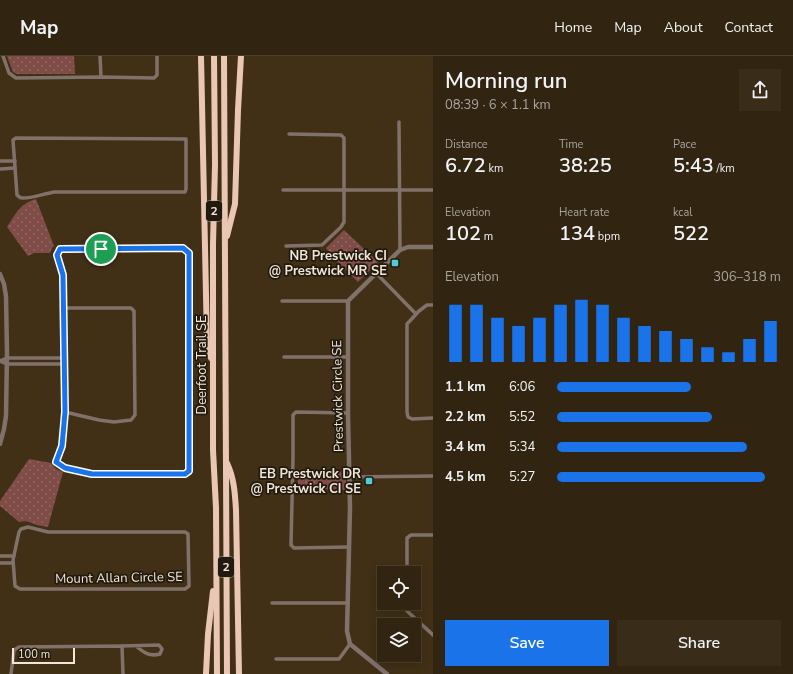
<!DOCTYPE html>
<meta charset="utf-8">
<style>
body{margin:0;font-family:"Nunito Sans",sans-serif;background:#392c19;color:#f1f3f6;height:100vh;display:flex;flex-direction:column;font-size:15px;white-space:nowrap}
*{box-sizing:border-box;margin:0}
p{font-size:13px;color:#a8a49f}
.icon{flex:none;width:22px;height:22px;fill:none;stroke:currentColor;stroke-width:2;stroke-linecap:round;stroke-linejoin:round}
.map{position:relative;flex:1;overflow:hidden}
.details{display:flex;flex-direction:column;background:#312410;width:360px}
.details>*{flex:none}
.fabs{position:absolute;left:377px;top:510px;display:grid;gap:8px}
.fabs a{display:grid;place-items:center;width:44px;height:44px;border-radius:0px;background:#312410;box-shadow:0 2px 10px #0003,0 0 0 1px #4c4130;font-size:20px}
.scale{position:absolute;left:12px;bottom:10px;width:63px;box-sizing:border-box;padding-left:4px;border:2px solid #f1e6d7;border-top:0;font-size:11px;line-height:14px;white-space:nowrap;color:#f1e6d7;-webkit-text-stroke:3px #221a0f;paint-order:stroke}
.pin{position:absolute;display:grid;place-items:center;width:34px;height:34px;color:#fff;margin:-17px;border:2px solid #fff;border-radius:50%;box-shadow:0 1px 4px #0007}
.round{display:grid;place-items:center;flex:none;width:42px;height:42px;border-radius:0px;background:#392c19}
.headline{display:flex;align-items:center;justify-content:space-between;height:68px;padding:0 12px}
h1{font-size:22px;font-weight:600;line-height:30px}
.figures{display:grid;grid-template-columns:repeat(3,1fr);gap:6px;height:68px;padding:4px 12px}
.figures div{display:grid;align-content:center}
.figures b{font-size:20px;font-weight:600}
.figures small{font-size:11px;font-weight:400}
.figures p{font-size:11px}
.chart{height:112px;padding:8px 12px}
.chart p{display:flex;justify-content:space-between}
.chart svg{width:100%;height:72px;margin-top:4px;stroke:#1a73e8;stroke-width:6}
.primary-button{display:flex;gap:8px;margin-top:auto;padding:8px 12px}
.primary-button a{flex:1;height:46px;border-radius:0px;background:#1a73e8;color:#fff;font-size:16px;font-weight:600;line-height:46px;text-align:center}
.primary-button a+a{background:#392c19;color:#f1f3f6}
ul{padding:0 12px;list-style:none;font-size:13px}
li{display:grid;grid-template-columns:64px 48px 1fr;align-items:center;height:30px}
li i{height:10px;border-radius:5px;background:#1a73e8}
header{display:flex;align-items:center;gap:24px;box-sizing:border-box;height:56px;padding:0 20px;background:#312410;border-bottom:1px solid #4c4130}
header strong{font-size:19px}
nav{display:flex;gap:22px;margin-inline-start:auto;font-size:14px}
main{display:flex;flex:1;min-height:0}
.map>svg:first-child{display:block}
.park{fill:url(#park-dots)}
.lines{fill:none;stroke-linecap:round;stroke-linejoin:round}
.minor{stroke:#80716a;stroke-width:3.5}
.tertiary{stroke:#80716a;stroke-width:4.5}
.motorway{stroke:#e9c7b4;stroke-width:6}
.route-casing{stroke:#fff;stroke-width:8}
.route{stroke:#1a73e8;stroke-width:5}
.poi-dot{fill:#51ccd3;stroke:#221a0f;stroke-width:1.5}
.labels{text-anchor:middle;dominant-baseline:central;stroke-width:3.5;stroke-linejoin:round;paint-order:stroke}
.shield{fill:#221a0f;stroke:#b3a99b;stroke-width:1}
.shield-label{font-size:12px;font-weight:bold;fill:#f1e6d7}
.poi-label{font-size:13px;font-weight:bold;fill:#f1e6d7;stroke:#221a0f;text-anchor:end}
.street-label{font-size:13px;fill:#f1e6d7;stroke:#221a0f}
</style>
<header>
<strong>Map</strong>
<nav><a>Home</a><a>Map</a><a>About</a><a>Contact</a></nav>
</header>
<main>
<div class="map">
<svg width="433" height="618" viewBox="0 0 433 618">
<defs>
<pattern id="park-dots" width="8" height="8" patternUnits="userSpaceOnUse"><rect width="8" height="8" fill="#804c48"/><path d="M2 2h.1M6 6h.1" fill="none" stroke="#926662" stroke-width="1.8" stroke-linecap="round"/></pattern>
</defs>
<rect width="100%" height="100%" fill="#413016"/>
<g class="park">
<path d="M7,0H74L75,18H17L13,16Z"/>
<path d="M36,143L54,190L52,192L50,197H34L28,200L7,171C16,158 19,148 36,143Z"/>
<path d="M344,174L378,206L358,226L336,204L326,192Z"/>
<path d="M29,403L51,407L56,413L63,416L48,471C45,470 40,470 37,469C30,467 27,464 19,466L0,450V445Z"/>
<path d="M298,414L346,415V434L318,433V435H298Z"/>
</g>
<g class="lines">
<g class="minor">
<path d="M3,0L9,17L16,22L101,21L154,22L157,19V0"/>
<path d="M100,0L101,21"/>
<path d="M399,66L400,194"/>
<path d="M16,82L186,83V133L185,136H55C46,137 29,143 22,142C20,142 19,141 17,139L13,84Z"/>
<path d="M0,105H15"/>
<path d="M0,113L15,112"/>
<path d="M283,134H433"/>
<path d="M286,190L322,189L341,171L344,166V82L341,79L289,78"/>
<path d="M183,192L189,197V415L185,418H92L63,412L56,406L62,390L65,356L63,219L57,199L60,193Z"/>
<path d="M377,218L416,258"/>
<path d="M282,245H348"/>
<path d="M433,249H427L419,255L407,268V356L408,361L412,363L433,362"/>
<path d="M64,252H131L134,255L135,359L131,364L114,366L99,364L65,356"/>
<path d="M284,301H348"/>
<path d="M0,305L7,308H65"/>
<path d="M0,305L7,302H65"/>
<path d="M348,357L296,356L293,359V402L291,489L294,492L349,491"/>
<path d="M349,421L433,420"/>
<path d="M28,471L48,476H185L188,478L189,530L185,533H20L15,530L13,504L19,476L21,473Z"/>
<path d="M0,500H14"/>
<path d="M0,507H13"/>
<path d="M407,517V482L411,479H433"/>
<path d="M272,547H348"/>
<path d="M407,547V555L433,579"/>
<path d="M122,590L159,589L162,593L160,598C149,601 143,596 136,590"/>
<path d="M276,603H339L350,588"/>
<path d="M11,618L14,594L19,591L122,590L123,618"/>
</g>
<g class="tertiary">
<path d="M0,218L4,228L6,240L7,297L6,360L4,373L0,388"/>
<path d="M387,618L350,588L347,575L350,452L348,357V245L400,194L408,191H433"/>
</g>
<g class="motorway">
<path d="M201,0L207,287L211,302"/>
<path d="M214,0L215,109L213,188V394L216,452L217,618"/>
<path d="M224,0L227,618"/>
<path d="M227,180L235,148L238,54L241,0"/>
<path d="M227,407C234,422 235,437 236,454L239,618"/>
<path d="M206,618L208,578L213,535"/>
</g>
</g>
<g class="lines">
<g class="route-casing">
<path id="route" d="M183,192L189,197V415L185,418H92L65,412L56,406L62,390L65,356L63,219L57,199L60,193Z"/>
</g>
<use href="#route" class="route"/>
</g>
<g class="poi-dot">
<rect x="391" y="203" width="8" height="8" rx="2"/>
<rect x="365" y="421" width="8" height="8" rx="2"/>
</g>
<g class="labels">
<g class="shield">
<rect x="206" y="145" width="16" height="20" rx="3"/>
<rect x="218" y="501" width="16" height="20" rx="3"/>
</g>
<g class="shield-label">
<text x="214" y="155">2</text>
<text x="226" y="511">2</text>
</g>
<g class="poi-label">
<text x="387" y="200">NB Prestwick CI<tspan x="387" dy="15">@ Prestwick MR SE</tspan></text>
<text x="361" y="418">EB Prestwick DR<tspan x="361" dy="15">@ Prestwick CI SE</tspan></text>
</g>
<g class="street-label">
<text transform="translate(202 309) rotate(-90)">Deerfoot Trail SE</text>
<text transform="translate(338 340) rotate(-91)">Prestwick Circle SE</text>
<text transform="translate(119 522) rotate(-1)">Mount Allan Circle SE</text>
</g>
</g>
</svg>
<div class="fabs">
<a><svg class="icon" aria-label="locate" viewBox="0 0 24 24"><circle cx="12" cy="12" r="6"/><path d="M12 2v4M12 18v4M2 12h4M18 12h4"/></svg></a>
<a><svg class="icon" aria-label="layers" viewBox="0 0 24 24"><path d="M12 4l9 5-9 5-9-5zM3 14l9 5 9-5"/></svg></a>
</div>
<div class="scale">100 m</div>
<div class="pin" style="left:101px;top:193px;background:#1e9e55"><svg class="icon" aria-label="arrive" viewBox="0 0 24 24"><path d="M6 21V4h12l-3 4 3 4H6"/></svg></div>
</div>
<section class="details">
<div class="headline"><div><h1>Morning run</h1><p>08:39 · 6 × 1.1 km</p></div><a class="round"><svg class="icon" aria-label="share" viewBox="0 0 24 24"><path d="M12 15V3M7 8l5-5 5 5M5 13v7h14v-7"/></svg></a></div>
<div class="figures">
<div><p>Distance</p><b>6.72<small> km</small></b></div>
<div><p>Time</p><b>38:25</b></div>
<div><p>Pace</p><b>5:43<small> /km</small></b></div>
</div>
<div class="figures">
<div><p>Elevation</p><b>102<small> m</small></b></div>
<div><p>Heart rate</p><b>134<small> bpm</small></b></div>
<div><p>kcal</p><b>522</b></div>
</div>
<div class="chart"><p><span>Elevation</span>306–318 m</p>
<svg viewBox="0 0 160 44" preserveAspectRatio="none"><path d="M5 44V9M15 44V9M25 44V17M35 44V22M45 44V17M55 44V9M65 44V6M75 44V9M85 44V17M95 44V22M105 44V25M115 44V30M125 44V35M135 44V38M145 44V30M155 44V19"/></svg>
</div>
<ul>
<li><b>1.1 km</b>6:06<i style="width:60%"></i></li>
<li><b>2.2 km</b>5:52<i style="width:69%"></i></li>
<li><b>3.4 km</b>5:34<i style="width:85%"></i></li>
<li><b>4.5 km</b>5:27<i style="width:93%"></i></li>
</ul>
<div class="primary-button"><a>Save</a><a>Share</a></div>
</section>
</main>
